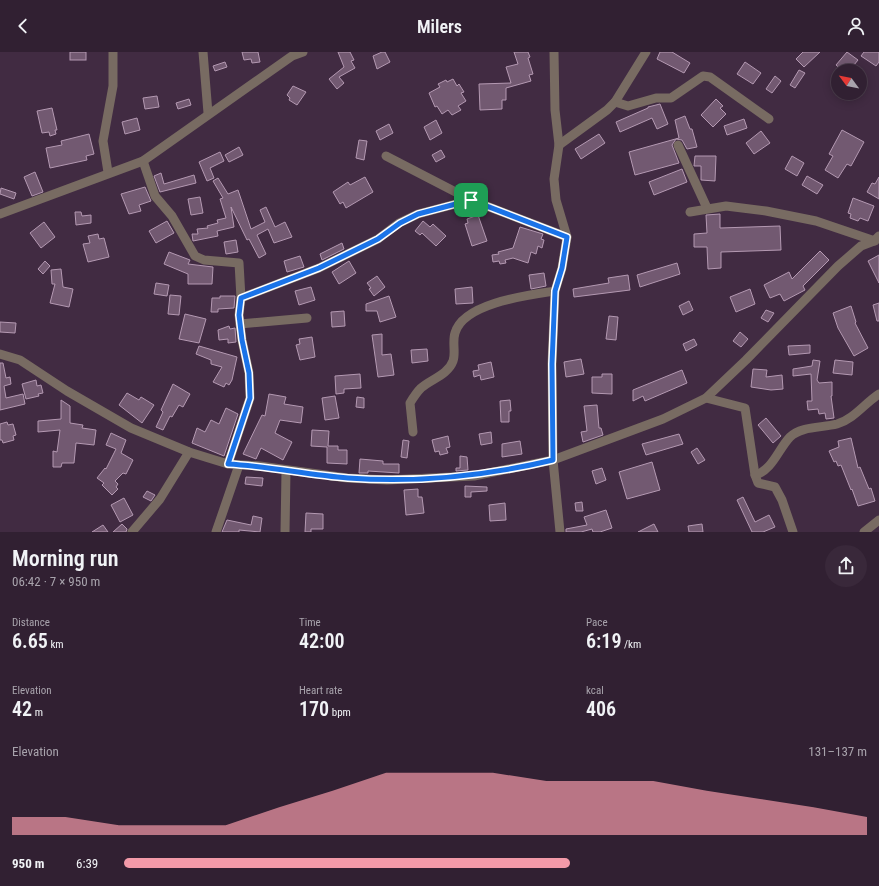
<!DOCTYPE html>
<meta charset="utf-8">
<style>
body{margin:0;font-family:"Roboto Condensed",sans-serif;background:#39283a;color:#f1f3f6;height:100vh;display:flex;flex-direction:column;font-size:15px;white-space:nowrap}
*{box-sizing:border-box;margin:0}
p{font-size:13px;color:#a8a3ac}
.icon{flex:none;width:22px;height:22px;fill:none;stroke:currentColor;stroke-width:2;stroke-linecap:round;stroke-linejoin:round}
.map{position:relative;height:480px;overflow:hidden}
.details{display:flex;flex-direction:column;background:#312032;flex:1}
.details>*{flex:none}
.needle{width:26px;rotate:302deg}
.fabs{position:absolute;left:831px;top:12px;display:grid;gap:8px}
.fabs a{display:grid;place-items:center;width:36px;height:36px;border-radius:50%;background:#312032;box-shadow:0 2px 10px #0003,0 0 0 1px #4c3e4d;font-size:20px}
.pin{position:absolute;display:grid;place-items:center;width:34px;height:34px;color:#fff;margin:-17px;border-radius:8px;box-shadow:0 2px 6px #0006}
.round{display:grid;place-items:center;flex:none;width:42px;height:42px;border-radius:21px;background:#39283a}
.head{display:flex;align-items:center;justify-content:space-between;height:68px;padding:0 12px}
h1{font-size:22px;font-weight:600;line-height:30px}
.metrics{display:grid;grid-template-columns:repeat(3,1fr);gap:6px;height:68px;padding:4px 12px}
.metrics div{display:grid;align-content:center}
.metrics b{font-size:20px;font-weight:600}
.metrics small{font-size:11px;font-weight:400}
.metrics p{font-size:11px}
.chart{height:112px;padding:8px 12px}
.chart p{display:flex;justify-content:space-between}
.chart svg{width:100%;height:72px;margin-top:4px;fill:#f39aa9;opacity:.7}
ul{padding:0 12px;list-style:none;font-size:13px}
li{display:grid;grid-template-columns:64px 48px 1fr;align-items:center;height:30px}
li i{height:10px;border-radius:5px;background:#f39aa9}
header{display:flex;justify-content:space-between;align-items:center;height:52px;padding:0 12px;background:#312032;font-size:18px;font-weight:600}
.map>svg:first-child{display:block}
.building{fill:#725971;stroke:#b499b2}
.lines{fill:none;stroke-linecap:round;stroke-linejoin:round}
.street{stroke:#786b62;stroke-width:9}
.route-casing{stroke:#fff;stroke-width:8}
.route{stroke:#1a73e8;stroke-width:5}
</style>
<header><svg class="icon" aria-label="back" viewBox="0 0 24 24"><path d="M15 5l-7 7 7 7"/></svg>Milers<svg class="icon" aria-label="person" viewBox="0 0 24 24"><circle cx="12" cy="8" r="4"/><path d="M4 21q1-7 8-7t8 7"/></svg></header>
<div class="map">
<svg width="879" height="480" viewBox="0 0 879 480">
<rect width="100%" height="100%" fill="#412b42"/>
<g class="building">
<rect x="70" y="0" width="16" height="8"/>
<path d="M242,0H258L260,10L252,11L251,7L244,8Z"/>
<path d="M338,0H350L354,8L351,9L355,16L339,25L344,31L337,37L329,27L344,15Z"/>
<path d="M382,0H385L390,10L377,17L373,4Z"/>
<path d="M514,0H528L530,5L528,6L533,22L529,23L531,29L506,36V48H502V57L480,58L479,32L511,31L506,15L518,12Z"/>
<path d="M660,0H672L690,11L684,21L657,7Z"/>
<path d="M803,0H820L804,15L796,7Z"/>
<path d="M847,0L858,8L849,19H843L836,13Z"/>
<path d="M864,0H879V10L876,14L861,4Z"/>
<path d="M225,10L227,15L215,19L213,14Z"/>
<path d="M745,10L761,21L753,32L737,22Z"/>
<path d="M799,18L805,21L795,36L790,33Z"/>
<path d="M775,24L781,29L772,41L766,37Z"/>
<path d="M453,27L457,34L459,32L464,40L461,41L466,49L458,54L461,58L452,63L448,58L442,62L437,54L435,55L429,41L440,35L438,32L446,28L447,30Z"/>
<path d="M293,34L306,40L297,53L289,48L290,46L287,43Z"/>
<path d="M157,44L159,55L145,57L143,46Z"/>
<path d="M189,47L191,53L178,57L176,51Z"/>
<path d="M716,47L723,54L720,56L726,62L713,75L701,63Z"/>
<path d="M660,52L668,72L657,77L652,66L620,80L616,70L648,56V55Z"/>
<path d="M52,56L57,78H55L56,82L50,84L49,80L42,81L37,59Z"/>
<path d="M685,64L690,77H692L697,95L687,97L682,88L676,87L672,93L679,111L635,123L629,100L679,86L675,68Z"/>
<path d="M137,66L140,78L125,82L122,70Z"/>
<path d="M744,67L747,76L727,83L724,74Z"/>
<path d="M436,68L442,81L430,88L424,75Z"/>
<path d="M389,72L393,81L380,88L376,79Z"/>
<path d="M842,78L864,90L851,114L847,112L838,126L825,118L833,104L829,102Z"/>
<path d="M761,79L770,91L754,102L746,91Z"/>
<path d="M89,82L94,102L86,104L87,108L50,116L46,96L62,93L61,89Z"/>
<path d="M599,82L605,91L581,107L575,97Z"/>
<path d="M359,88L367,89L364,108L356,106Z"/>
<path d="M239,95L243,103L229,110L225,103Z"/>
<path d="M441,98L445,105L436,110L432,103Z"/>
<path d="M220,100L224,109L210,116L214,126L207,129L199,110Z"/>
<path d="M695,104H716L715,129L701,128V114H694Z"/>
<path d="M792,104L804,111L797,124L785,117Z"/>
<path d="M682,117L687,130L654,143L649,130Z"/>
<path d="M35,120L43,140L32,144L24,125Z"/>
<path d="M161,121L164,132L194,123L196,131L160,140L154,124Z"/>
<path d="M807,124L823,133L817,142L802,133Z"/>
<path d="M365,125L373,140L346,156L343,150L340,152L333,140L348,130L350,133Z"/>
<path d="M879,125V147L867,140L872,131L875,132Z"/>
<path d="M218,126L228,142L238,138L251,177L265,170L260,158L266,155L275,175L285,170L292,185L274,191L268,177L257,183L266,202L259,206L249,187L247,188L231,155L234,175L217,179L218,184L193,189L192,182H198L197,177L208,176L207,174L218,171L217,168L226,166L220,147L223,146L213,129Z"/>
<path d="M145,135L151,149L139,153L141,159L129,162L121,142Z"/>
<path d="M1,136L16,141L14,147L0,142Z"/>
<path d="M200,145L203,161L191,163L188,147Z"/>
<path d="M853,146L874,154L868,169L860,166L858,169L850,166L851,162L848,161Z"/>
<path d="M75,160H81L82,164L91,163V171L76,173Z"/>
<path d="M720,162V176L780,174L781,198L721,200V216L708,217L707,195H694V182L707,181L706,163Z"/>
<path d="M478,163L487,189L472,194L465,172L468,171L467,167Z"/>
<path d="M167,169L174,181L156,191L149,179Z"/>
<path d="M423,169L430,175L433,172L446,184L436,194L422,181L420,183L415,179Z"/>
<path d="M44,170L55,185L41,196L30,181Z"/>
<path d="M520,175L543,182L541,187L544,188L542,196L538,194L536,202L531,200L528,211L513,206L505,208L506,211L500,212L499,209L493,210L492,203L499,202L498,200L513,196Z"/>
<path d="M98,182L99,187L104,186L109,205L88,210L83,192L90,191L88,184Z"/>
<path d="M236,188L238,200L226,202L224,190Z"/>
<path d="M342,191L344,197L322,208L320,202Z"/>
<path d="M820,199L829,208L803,234L805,238L784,249L780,242L770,246L764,233L789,220L792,227Z"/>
<path d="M169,200L190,208L188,212L213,215L212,232H188V222L164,212Z"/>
<path d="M879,203V231L868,209Z"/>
<path d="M300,204L304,215L287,220L284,209Z"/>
<path d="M45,209L50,214L43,222L38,217Z"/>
<path d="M349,209L356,221L339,232L332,220Z"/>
<path d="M677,211L680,222L640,235L637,223Z"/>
<path d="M61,217L63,235L73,237L69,255L50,251L55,232H52L51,218Z"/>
<path d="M544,221L546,234L531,237L529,223Z"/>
<path d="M628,223L630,238L574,245L573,237L609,231L608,226Z"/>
<path d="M377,224L385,235L374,244L369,237L371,236L367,231Z"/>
<path d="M156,231L169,233L167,244L154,242Z"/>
<path d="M311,235L315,248L299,253L295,239Z"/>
<path d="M472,235L473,251L456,252L455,237Z"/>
<path d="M750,237L755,252L736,260L730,245Z"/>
<path d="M170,243L181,244L179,263L168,262Z"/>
<path d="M220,244H235L234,256L218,257V260H211L212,246H220Z"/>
<path d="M389,244L396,265L380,270L377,259H366V252Z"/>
<path d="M689,249L693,258L683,263L679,254Z"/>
<path d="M879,251V269H877L873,253Z"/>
<path d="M851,254L856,270L855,271L868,296L854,304L838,276L833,261Z"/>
<path d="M766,258L774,261L768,270L761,266Z"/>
<path d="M344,259L345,274L332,275L331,260Z"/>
<path d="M185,262L206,267L199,291L179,287Z"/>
<path d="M609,264L618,265L616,288L606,287Z"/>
<path d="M0,270L16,271L15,281L0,280Z"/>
<path d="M229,274L230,277L235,276L236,290L228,291V287L219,288L218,278Z"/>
<path d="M740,280L748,287L741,295L733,289Z"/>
<path d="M382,282V303L391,302L394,323L378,325L372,283Z"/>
<path d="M312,285L315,305L300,308L296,293L300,292L299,287Z"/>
<path d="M694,287L697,293L686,299L683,292Z"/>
<path d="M810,293V301L789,303L788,294Z"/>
<path d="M199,294L237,305L232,328L229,333L226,331L224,335L213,330L222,315L211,312V308L196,302Z"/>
<path d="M427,297L428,309L412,311L411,298Z"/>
<path d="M581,307L584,322L566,325L564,310Z"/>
<path d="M813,308L820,309L817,328L819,331L832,330V344H831L834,366L826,367L825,361L819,362L818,357L808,358L807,349H812L811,322L793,324V317L812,314Z"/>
<path d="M835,308L853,310L852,323L833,321Z"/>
<path d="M491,310L494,325L481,328L480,323L474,325L473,319L479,318L478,313Z"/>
<path d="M0,311H3L6,326L10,325L11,332L4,334L6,346L23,342L25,352L0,358Z"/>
<path d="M753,317L767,318L766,325L782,323L783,337L771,338L751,335Z"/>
<path d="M682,318L687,331L645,349L643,344L633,349V338Z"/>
<path d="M360,322L361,336L344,337V341L336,342L335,324Z"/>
<path d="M602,322H612V342L592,341V325H602Z"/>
<path d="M36,328L37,334L41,333L43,341L38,342L39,344L26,347L22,332Z"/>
<path d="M173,332L190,342L183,355L179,353L172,365L170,364L163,378L156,375L163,360L161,358Z"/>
<path d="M127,341L139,348L141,345L154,353L142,371L119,353Z"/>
<path d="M269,342L286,345L284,352L303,355L301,371L280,368L275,381L292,390L283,408L261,396L256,407L243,402L262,363L265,364Z"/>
<path d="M335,344L339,366L325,368L322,346Z"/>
<path d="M357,345L364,346V356L356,355Z"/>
<path d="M61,348L70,354V371L83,373L82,376L96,378L94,393L76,391L74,411H62L61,415H53V399L57,400L60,378L38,380V369L61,367Z"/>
<path d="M510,348L511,359H509V370H501L500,349Z"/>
<path d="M597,353L599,376H601L603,383L583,390L581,380L587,379L584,354Z"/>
<path d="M226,356L238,362L224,404L192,391L197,376L205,380L211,368L219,372Z"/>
<path d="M766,366L781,384L773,391L758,373Z"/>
<path d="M7,370L8,373L13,372L16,383L13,384L14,388L3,391L2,388H0V372Z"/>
<path d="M312,378L329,379L328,394H338V398H347V412L327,411V395L311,394Z"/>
<path d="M491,380L492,391L481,393L479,382Z"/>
<path d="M111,381L126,388L121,401L133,408L126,422L123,421L115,429L118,432L116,435L118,437L112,443L102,433L104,431L97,426L105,416L106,417L116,397L106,393Z"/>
<path d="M679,382L683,392L646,403L642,392Z"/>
<path d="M448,384L450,395L446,396L448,401L440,403L439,399L435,400L432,388Z"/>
<path d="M851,386L858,416L860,415L869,437L871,436L875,449L858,454L852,437L851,438L841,413L838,414L836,409L834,410L829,399L839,395L838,389Z"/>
<path d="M403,388L409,389L407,406L401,405Z"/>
<path d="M520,389L522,402L502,405V392Z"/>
<path d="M697,396L705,408L698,412L691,400Z"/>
<path d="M460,404L467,405L468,418L456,419V416H460Z"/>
<path d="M360,407L383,409V412H399V421L368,419V421H359Z"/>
<path d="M652,410L660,438L627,447L619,420Z"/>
<path d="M602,416L606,428L596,432L592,419Z"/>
<path d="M246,425L263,426L262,434L245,432Z"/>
<path d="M465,434L487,435V439L471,440V445H465Z"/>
<path d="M418,437V445H422L424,461L406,463L404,438Z"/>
<path d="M147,439L155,443L151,449L143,445Z"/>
<path d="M743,445L755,470L769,463L775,475L763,480H752L737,448Z"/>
<path d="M124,446L133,463L120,470L111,453Z"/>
<path d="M582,450L583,459H576L575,451Z"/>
<path d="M505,451L506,468L490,469L489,453Z"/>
<path d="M606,458L612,476L600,480H593L592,477L581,480H566V477L587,473L584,465Z"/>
<path d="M306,461L323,462V477H311V480H305Z"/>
<path d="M253,464L262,466L260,480L239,478V480H222L227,468L251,473Z"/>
<path d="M122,472L127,477L126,480H113Z"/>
<path d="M654,472L658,480H638Z"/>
<path d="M702,472L703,480H689L688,474Z"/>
<path d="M103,473L108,480H92Z"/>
</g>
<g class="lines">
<g class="street">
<path d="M203,0L208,61"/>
<path d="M554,0L555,58L559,93L554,127L556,148L567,185L562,216L555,239L552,312L553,408L560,480"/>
<path d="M615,50L628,54L656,46H671L703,24L710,25L769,67"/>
<path d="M559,93L607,58L615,50L646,0"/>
<path d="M678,93L707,156"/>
<path d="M386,104L471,148L567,185"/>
<path d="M143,109L155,144L172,164L195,204L204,208L239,211L241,246L239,263L242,288L249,321L250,346L228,412"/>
<path d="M108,120L103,89L113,34V0"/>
<path d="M690,160L726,154L766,159L816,169L875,189"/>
<path d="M0,162L143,109L292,4L303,0"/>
<path d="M241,246L319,216L378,187L399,171L418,162L471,148"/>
<path d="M240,272L307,266"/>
<path d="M0,302L20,308L67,339L131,376L189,400L228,412L260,414L347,426L387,428L474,424L553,408L663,367L706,346L746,308L838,214L861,194L874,189L879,184"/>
<path d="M706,346L745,356L755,423L758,431L775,435L782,448L793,480"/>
<path d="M413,380L410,351C413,346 417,340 421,336C431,327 448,323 453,309C456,301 452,290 455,281C463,251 528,243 555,239"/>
<path d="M755,423C772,419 779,396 790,385C801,374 822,376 837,372C854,367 865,351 879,342"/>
<path d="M132,480L160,447L189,400"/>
<path d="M216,480L239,413"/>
<path d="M285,480L286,419"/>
<path d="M864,480L879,468"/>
</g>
</g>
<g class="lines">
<g class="route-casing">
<path id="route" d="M471,148L567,185L562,216L555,239L552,312L553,408C486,424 417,431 348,426C308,423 268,414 228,412L250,346L249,321L242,288L239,263L241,246L319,216L378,187L400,171L418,162Z"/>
</g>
<use href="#route" class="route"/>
</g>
</svg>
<div class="fabs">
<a><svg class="needle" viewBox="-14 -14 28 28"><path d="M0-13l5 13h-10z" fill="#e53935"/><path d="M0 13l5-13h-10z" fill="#a8a3ac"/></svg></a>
</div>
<div class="pin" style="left:471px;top:148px;background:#1e9e55"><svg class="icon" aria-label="arrive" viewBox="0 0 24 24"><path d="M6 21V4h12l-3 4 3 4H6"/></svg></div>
</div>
<section class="details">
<div class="head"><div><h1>Morning run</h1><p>06:42 · 7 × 950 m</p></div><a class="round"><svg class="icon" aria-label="share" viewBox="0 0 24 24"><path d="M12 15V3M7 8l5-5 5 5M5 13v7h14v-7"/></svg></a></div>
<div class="metrics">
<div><p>Distance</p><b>6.65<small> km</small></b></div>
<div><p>Time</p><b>42:00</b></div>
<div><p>Pace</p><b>6:19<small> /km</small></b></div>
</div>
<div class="metrics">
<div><p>Elevation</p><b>42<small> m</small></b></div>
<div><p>Heart rate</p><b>170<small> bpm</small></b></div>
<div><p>kcal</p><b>406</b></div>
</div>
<div class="chart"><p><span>Elevation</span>131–137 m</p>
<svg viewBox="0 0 160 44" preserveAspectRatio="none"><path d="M0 44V33L10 33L20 38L30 38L40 38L50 27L60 17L70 6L80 6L90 6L100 11L110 11L120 11L130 17L140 22L150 27L160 33V44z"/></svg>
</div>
<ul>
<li><b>950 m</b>6:39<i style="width:60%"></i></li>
</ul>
</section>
